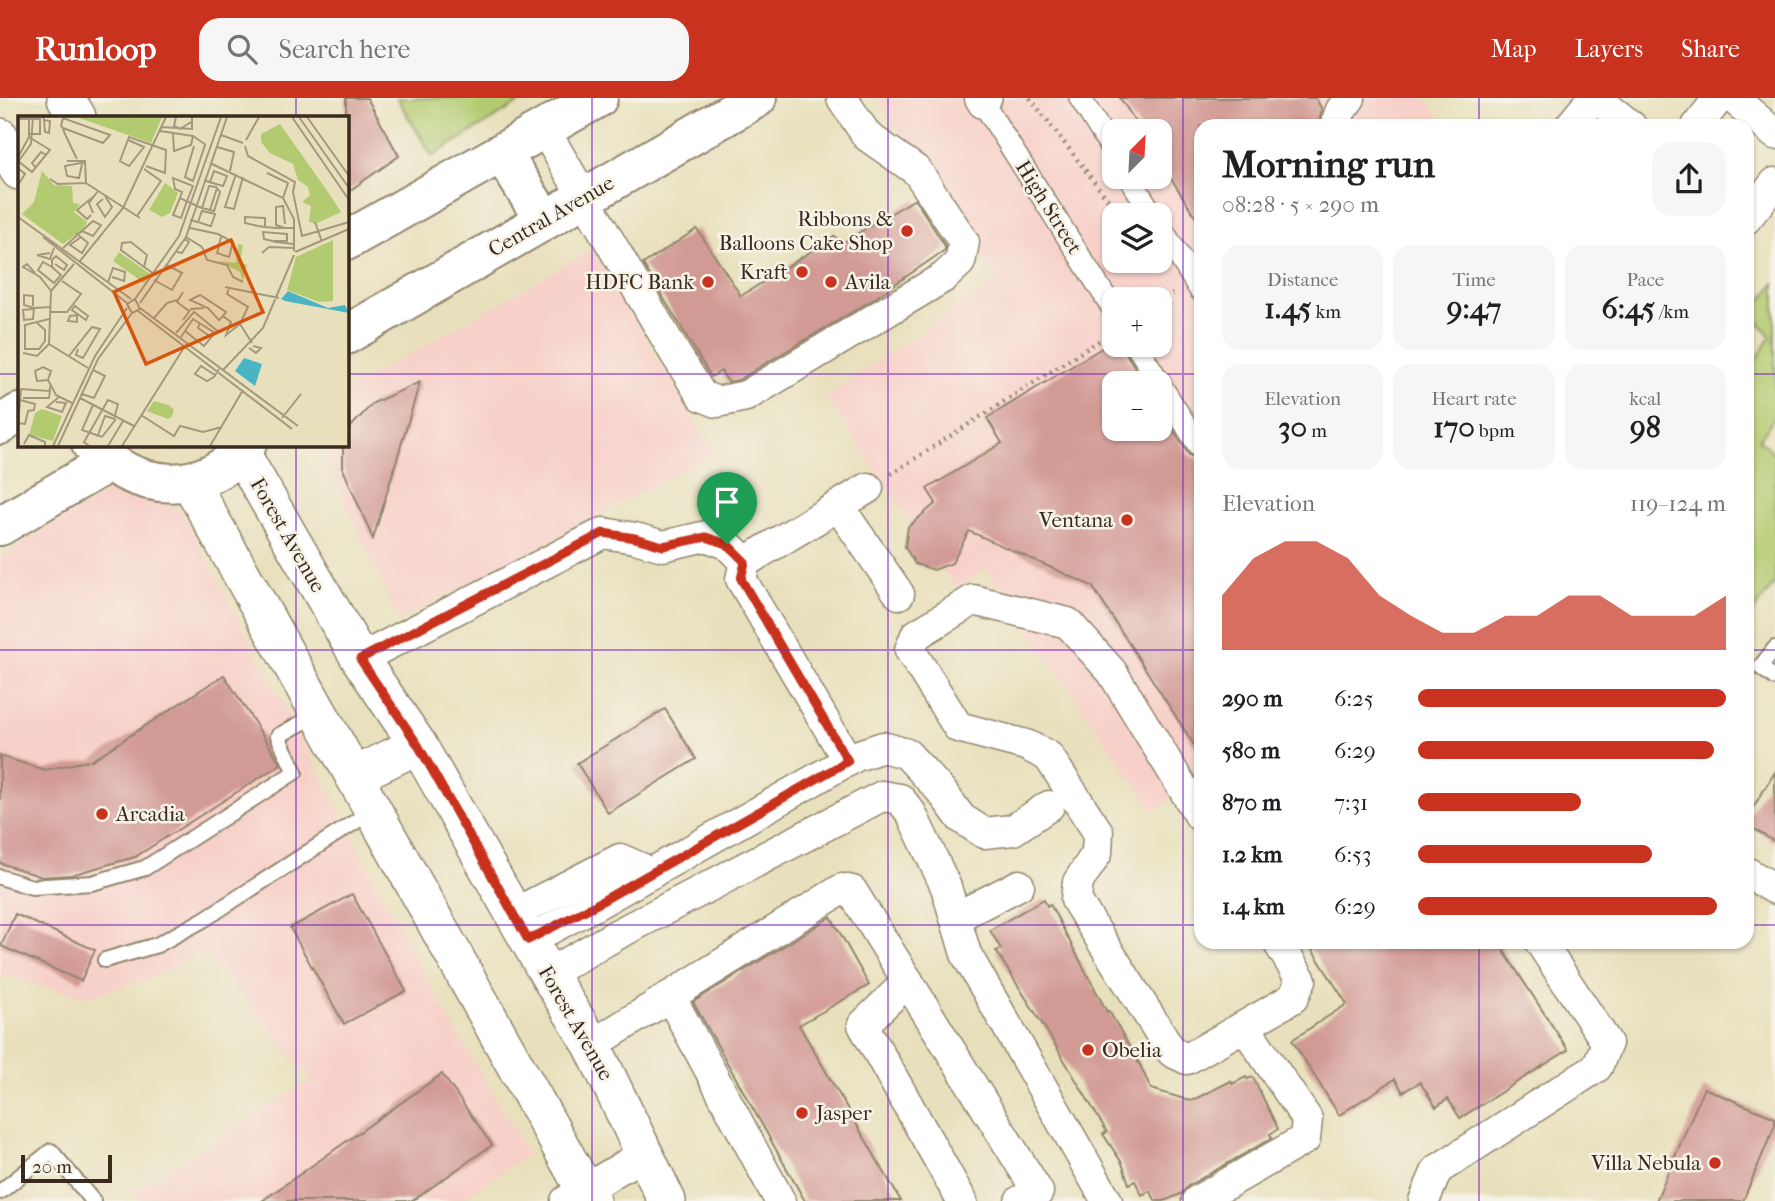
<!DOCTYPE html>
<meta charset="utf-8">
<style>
body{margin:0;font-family:"IM FELL French Canon",serif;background:#f6f6f6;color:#202124;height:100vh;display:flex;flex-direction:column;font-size:26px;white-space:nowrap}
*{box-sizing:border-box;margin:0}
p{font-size:23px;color:#757577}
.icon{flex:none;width:38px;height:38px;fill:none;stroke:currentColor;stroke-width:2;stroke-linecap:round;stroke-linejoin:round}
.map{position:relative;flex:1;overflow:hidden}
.panel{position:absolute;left:1194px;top:21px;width:560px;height:830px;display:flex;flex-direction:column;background:#fff;border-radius:21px;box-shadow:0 2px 5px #0004}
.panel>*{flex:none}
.needle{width:46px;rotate:24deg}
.controls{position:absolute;left:1102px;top:21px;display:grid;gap:14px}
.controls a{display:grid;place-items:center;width:70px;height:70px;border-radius:14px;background:#fff;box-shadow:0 2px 5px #0004;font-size:35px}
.scale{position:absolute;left:21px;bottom:18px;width:91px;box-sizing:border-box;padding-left:7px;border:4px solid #3b2a1e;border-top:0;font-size:19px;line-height:24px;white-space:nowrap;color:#3b2a1e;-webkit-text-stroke:5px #f7f3e8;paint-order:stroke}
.pin{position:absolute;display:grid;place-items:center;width:60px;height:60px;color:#fff;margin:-72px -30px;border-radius:50% 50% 50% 0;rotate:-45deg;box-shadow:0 0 7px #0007}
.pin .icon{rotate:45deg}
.round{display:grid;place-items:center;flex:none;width:74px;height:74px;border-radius:21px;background:#f6f6f6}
.overview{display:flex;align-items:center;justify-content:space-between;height:119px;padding:0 28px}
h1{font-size:38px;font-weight:800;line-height:52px}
.figures{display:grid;grid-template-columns:repeat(3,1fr);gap:10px;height:119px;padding:7px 28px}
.figures div{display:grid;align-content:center;border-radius:18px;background:#f6f6f6;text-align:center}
.figures b{font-size:30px;font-weight:800}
.figures small{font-size:19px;font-weight:400}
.figures p{font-size:19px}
.chart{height:196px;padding:14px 28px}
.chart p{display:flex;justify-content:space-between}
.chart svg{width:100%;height:126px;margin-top:7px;fill:#c8321e;opacity:.7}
ul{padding:0 28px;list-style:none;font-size:23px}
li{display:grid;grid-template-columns:112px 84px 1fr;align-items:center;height:52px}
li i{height:18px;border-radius:9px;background:#c8321e}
header{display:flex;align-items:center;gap:42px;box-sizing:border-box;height:98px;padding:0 35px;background:#c8321e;color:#fff}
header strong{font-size:33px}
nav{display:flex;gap:38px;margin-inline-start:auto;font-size:24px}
.search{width:490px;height:63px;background:#f6f6f6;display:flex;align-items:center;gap:18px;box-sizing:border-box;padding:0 24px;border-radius:21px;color:#757577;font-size:26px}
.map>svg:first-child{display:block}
.built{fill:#f7d0c9;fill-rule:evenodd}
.green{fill:#b2cb70;stroke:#767a47;stroke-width:2}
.building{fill:#d29a94}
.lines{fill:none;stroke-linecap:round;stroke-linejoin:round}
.service-casing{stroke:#92856d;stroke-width:18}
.pedestrian-casing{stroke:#92856d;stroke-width:24}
.minor-casing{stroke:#92856d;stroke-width:33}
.tertiary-casing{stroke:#92856d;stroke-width:40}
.secondary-casing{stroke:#92856d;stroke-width:42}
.path{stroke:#92856d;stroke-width:4.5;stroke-dasharray:2 5;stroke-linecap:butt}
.service{stroke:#fff;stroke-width:14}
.pedestrian{stroke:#fff;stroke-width:21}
.minor{stroke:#fff;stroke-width:30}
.tertiary{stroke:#fff;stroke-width:37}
.secondary{stroke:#fff;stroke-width:38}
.route-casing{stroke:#fff;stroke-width:14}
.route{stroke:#c8321e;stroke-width:9}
.grid{fill:none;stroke:#7b2cbf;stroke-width:2;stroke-opacity:0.55}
.poi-dot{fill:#c8321e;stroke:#f7f3e8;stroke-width:2.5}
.labels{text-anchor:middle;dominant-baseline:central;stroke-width:5;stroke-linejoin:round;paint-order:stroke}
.street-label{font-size:21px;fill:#3b2a1e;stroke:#f7f3e8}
.poi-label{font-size:21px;fill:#3b2a1e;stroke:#f7f3e8;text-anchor:end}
.inset-road{fill:none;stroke:#a3977d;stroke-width:2}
.view{fill:#d7540e;fill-opacity:0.15;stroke:#d7540e;stroke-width:3.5}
.inset-edge{fill:none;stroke:#3b2a1e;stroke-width:3.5}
</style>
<header>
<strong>Runloop</strong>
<div class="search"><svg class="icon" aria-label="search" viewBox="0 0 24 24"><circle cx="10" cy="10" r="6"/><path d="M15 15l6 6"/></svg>Search here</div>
<nav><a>Map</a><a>Layers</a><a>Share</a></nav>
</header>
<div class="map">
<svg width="1775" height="1103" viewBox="0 0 1775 1103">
<rect width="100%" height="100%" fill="#f7f3e8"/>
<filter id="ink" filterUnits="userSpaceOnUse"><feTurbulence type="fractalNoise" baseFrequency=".0143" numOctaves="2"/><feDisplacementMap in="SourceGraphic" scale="14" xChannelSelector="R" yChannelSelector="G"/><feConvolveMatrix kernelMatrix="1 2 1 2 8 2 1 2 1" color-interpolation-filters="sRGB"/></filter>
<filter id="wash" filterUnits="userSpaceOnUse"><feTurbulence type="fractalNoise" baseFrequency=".00686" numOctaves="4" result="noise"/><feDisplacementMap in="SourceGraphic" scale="28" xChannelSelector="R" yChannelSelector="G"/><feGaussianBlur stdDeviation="1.57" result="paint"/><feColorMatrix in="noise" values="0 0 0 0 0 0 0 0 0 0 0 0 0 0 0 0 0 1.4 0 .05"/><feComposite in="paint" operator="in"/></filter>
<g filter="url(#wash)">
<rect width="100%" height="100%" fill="#e8e0bc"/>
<g class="built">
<path d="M876,0H1425L1446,28H1200V680L1154,713L986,471L956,491L826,299L998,181ZM1115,33H1160V79H1115ZM1115,117H1160V163H1115ZM1115,201H1160V247H1115ZM1115,285H1160V331H1115Z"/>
<path d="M592,152L714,355L399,523L327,364L325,347L346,346L347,292Z"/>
<path d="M119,387L183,415L439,904L528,1056L459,1103H140L134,1093L312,982L205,855L146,882L87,899L0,877V459Z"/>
</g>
<g class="green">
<path d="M397,0H527L432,58Z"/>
<path d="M1775,185V318L1759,342L1775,356V485L1747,522V276L1771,239L1751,215Z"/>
</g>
<g id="blocks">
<g class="building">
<path d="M346,0H367L399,58L346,95Z"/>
<path d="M1120,0H1316L1322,12L1318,28H1200V126L1160,63V33H1142Z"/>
<path d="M915,101L945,148V152L872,202L738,282L728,284L721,273L711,279L643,166L697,131L741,198L835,138L840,146Z"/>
<path d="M1115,242V247H1123L1125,254L1145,285H1115V331H1160V311L1189,357L1200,363V656L1092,488L969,433L952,465L934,472L915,466L905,449L908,429L936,405L927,391L1002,345L987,320Z"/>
<path d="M420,284L373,441L343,371V346H346V334L373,305Z"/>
<path d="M224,577L281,666L135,759L71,777L42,779L0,765V658L45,672L92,662Z"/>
<path d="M665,611L696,661L608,715L577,665Z"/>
<path d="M1775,674V744L1746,726V721Z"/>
<path d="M352,796L406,893L344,926L290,830Z"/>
<path d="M1044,801L1047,808L1050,806L1107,914L1109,913L1140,967L1151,991L1191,1003L1231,983L1232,986L1246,979L1247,981L1253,979L1278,1031L1270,1036L1272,1040L1188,1088L1181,1096L1164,1103H1156L1150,1093L1142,1097L1135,1083L1129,1086L1122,1065L1103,1036L1107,1034L1048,935L996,853L1001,851L990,832Z"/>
<path d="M15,816L95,852L81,883L1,848Z"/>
<path d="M831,819L869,887L799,927L901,1103H805L693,904Z"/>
<path d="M1307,844H1498L1568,952L1460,1020L1448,1001L1436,1009L1420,984L1403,994L1395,981L1339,1017L1292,942L1347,906Z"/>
<path d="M442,976L492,1047L412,1103H262Z"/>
<path d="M1704,990L1775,1020V1027L1743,1103H1656Z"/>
</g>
</g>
</g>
<g filter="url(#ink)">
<use href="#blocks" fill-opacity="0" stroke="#92856d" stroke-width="2"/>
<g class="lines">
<g class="service-casing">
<g id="service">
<path d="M1775,550L1760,569L1775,580"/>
<path d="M0,779L32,789L92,785L145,770L295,674L278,638L318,616"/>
<path d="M105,862L157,847L203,822L372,713"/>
<path d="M0,1094L51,1053L93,1103"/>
</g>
</g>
<g class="pedestrian-casing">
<g id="pedestrian">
<path d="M991,0L983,5L1115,214"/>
<path d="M1080,0L1115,56"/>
<path d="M1129,79L1153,117"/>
<path d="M1160,128L1200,192"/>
<path d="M1136,247L1160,285"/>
<path d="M1160,286L1200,350"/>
</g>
</g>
<g class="minor-casing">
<g id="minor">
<path d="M980,0L983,5"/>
<path d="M1596,0L1631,28"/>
<path d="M1733,0L1775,36"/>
<path d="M1335,28L1341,12L1350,0"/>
<path d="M1570,28L1593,0"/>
<path d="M1697,28L1719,0"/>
<path d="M544,31L676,257L702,298L717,304L746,298L944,179L960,164L964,144L917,73L867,38L842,0"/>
<path d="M1746,121L1775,85"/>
<path d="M839,409L899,496"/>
<path d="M360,561L603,435L635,440L663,448L706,438L727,446L745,464"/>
<path d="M848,663L741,481L745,464L868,390"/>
<path d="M1200,718L1112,574L1068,525L973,502L916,537L910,552L958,629L1026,647L1048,658L1098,734L1097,755L1078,784L1076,802L1172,954L1187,961L1293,900L1301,882L1278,844"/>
<path d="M1746,774L1775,791"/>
<path d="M513,816L620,761L652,775"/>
<path d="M955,820L1019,787"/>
<path d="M529,842L595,807L856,658L883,649L907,656L942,694L961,720L984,735L1013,732L1049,708"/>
<path d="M548,876L616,837L882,698L900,701L911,715L946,789L966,856L1107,1103"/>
<path d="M908,883L863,927L962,1103"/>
<path d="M670,898L780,1103"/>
<path d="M592,947L842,791L852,793L1038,1094L1020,1103"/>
<path d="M566,1103L644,1056"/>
<path d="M1197,1103L1305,1041L1307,1021L1245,929"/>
<path d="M1424,1103L1437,1072L1597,969L1607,945L1540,844"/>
</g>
</g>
<g class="tertiary-casing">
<g id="tertiary">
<path d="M66,0L77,19"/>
<path d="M0,39L19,73"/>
<path d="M241,355L360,561L418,647L548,876L592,947L667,1103"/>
<path d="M190,384L591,1103"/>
<path d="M354,678L418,647"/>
</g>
</g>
<g class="secondary-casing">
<g id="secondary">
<path d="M502,55L544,122"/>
<path d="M346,143L598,0"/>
<path d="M346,237L757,0"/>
<path d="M0,327L19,315"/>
<path d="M91,346C132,395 207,400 247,346"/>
<path d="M0,428L109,364"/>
</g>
</g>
<g class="path">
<path d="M1030,0L1119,116"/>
<path d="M1160,204L1173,196"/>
<path d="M891,376L1108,237"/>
</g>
<use href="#service" class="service"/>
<use href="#pedestrian" class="pedestrian"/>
<use href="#minor" class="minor"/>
<use href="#tertiary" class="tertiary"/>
<use href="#secondary" class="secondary"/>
</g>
</g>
<g class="lines" filter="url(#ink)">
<g class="route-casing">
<path id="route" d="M603,435L635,440L663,448L706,439L727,446L745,464L741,481L848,663L595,807L528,842L418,647L360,561Z"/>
</g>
<use href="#route" class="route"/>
</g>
<path class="grid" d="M296,0V19M592,0V1103M888,0V1103M1183,0V1103M1479,0V28M0,276H19M346,276H1200M1746,276H1775M296,346V1103M0,552H1200M1746,552H1775M0,827H1200M1746,827H1775M1479,844V1103"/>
<g class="poi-dot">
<circle cx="907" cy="133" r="7"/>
<circle cx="802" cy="174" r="7"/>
<circle cx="708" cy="184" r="7"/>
<circle cx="831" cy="184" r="7"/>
<circle cx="1127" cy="422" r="7"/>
<circle cx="102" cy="716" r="7"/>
<circle cx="1088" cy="952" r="7"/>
<circle cx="802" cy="1015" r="7"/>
<circle cx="1715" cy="1065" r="7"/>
</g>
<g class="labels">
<g class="street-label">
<text transform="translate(1049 109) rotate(58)">High Street</text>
<text transform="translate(551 118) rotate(-30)">Central Avenue</text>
<text transform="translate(288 437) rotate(60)">Forest Avenue</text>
<text transform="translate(576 925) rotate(60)">Forest Avenue</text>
</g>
<g class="poi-label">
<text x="893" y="121">Ribbons &amp;<tspan x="893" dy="24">Balloons Cake Shop</tspan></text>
<text x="788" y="174">Kraft</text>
<text x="694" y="184">HDFC Bank</text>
<text x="845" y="184" text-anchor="start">Avila</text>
<text x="1113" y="422">Ventana</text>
<text x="116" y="716" text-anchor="start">Arcadia</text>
<text x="1102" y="952" text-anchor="start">Obelia</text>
<text x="816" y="1015" text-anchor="start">Jasper</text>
<text x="1701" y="1065">Villa Nebula</text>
</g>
</g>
<g transform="translate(18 18)">
<rect width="331" height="331" fill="#e8e0bc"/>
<path d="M58,1H144L133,27ZM262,8L312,79L323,96L297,108L291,106L293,90L284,86L292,79L290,71L280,64L275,48L252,37L243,26V18ZM24,55L36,69L54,70L55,87L62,88L56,96L69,106L65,114L45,128L4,98L16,86ZM147,67L160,77L152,97L144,101L131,94ZM315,124V185L301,186L269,174L278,141ZM220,128L225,129L222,146L229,149L225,165L222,156L200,145L218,147ZM101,136L132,158L126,167L95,145ZM136,285L151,289L156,294L154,300L150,303L129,295ZM24,293L44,300L35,325L11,319L17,297Z" fill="#b2cb70"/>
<path d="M270,175L310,192L327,189L331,197L267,185L263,183ZM226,242L244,248L237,270L217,255Z" fill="#48b4c4"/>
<path class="inset-road" d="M25,1L26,4L27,16L31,17L32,5L26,4M158,1L156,10L162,13L173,6M274,1L331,84M281,1L331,72M289,1L331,60M0,3H22V18H12M144,11L174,13V1M45,12L85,27L92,19L45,2L43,10L45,12L46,16L56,37L59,43M142,15L175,20L188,29M155,18L156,35L173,29L175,20M203,19L225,27M110,24L126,31L111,50L102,45L111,21L148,34L147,57L128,50M228,24L241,1M176,30L167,61L175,65L187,29M227,30L230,40L277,66L275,76L284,120L331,106M199,31L216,36L212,55M0,41L11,21V1M0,45L14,56L32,34L11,21M49,45H67L68,67L122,102M0,46L13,28L15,1M192,47L265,82L276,103V135M64,48L61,62L49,60L47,50L68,46M0,52L7,58L0,69M18,52L14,47L23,36L28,39M249,57L270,67L265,82M218,58L207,91L216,93L225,61M32,63L40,68L68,67M186,64L191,66L205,70L209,60L196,55L192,66M162,82L155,99L163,102L169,85L175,70L155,62L157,73L164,76L162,82L168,85H169L179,90L184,92L196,95L202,76L198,71L191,70L184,92M85,83L79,88L87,101L94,91L87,80M192,94L199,72M75,97L71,87L80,75M73,99L69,103L59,94L75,81M119,100L143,65L126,53M0,101L113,183M172,104H174L179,106H180L192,110H193L197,98L184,95L180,106M297,106L304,126M267,108L265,90L258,91V109L267,112M247,111V102L227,101V107L240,110L247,111L259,112H276M172,112L200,118L215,126L211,141L199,137L203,121M58,117L70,127L64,137L52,129L63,121M25,121L109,187M168,121L184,131L189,144L209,149L215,161L225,166M256,125H269V118L245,116L246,123L258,126L275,128M45,132L75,105L83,109L75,120L64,115M159,136L164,137L171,126L167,123M277,136L331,113M32,137L19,139L32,143L36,132M244,137L251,131L276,132M62,145L105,92L148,1M56,148L33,175L31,228L70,252M34,151L25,146L20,154L36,167L43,159L34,151V144L38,140L49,149L46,154L37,148M126,151L129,139L113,126L104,127L103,134L126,151L132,155L135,158M17,157L9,148L5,151L22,161L33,175M136,164L154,174L164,157L149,149M90,166L95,152L107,156L106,165L94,161M207,171L261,182M211,172L209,178L230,191L222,208L234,227M165,176L159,186L171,195M117,183L161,120L203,1M122,187L168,121L209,1M15,190V180L6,179V189L16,192M57,190L70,200L68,204L54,194ZM122,192L280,310M15,193L5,194L6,204L15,203L16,192L32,191M120,195L274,313M32,196H49L63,178L44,165M59,200V206L50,205L52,200L60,199M205,200L201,204L190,192L172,184L182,179L208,196L205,200L213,206L208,219L222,208M136,202L149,187L159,184M165,204L173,193L186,192M19,207L27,214V225L21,233H7V209L31,203M182,207L180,212L193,221M158,217L176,196L202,217M163,221L175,203L197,217L186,230L167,215M231,232L238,237L243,232L235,230M5,237L19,240L31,228M51,240L74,211L82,213L65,242L58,239L60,233M205,254L245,212L276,139M197,259L183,250L177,258L189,265L196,261L201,253M30,264L19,265L17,255L25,251L33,255L30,264L38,279L54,287M64,278L76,282L87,260L75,254M5,282H31L32,274M62,282L116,310M38,286L48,287L44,296L29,291L41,281M75,289L64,314L84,321M123,299L156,320L162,310L185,316L204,311M264,302L283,278M0,307L7,308L10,295L16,294L17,288L2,284M0,310L3,273L31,275L33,269M80,319L87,300L97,303M84,321L98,303M6,328L11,319L27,326V330M35,330L77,240L109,192M40,330L80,243L114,197L122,193L117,183L109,188L114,197M71,330L66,326L90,284L100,288L97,299M90,330L105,305M104,330L167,230M192,330L225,274"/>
<path class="view" d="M213,124L245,196L128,248L96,176Z"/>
<rect width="331" height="331" class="inset-edge"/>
</g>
</svg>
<div class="controls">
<a><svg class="needle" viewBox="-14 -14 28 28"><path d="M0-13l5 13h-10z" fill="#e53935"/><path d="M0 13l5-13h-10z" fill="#757577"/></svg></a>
<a><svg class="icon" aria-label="layers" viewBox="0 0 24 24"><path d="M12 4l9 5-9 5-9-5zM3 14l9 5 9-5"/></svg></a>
<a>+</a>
<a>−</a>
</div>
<div class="scale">20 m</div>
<div class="pin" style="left:727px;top:446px;background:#1e9e55"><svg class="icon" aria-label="arrive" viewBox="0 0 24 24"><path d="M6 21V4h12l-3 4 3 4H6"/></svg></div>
<section class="panel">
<div class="overview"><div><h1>Morning run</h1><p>08:28 · 5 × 290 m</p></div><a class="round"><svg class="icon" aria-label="share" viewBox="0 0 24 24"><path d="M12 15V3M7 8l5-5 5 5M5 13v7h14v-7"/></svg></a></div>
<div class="figures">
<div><p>Distance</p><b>1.45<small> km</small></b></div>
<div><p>Time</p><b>9:47</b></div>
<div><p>Pace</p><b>6:45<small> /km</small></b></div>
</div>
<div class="figures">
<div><p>Elevation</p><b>30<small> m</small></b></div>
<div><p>Heart rate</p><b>170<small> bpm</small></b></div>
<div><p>kcal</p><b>98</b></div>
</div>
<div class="chart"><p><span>Elevation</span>119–124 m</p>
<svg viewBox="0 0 160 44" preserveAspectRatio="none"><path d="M0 44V25L10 12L20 6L30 6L40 12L50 25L60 32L70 38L80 38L90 32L100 32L110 25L120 25L130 32L140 32L150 32L160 25V44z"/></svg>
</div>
<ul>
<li><b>290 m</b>6:25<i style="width:100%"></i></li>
<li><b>580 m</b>6:29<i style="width:96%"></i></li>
<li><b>870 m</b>7:31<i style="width:53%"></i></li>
<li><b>1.2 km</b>6:53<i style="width:76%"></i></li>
<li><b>1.4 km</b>6:29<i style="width:97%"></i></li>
</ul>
</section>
</div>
